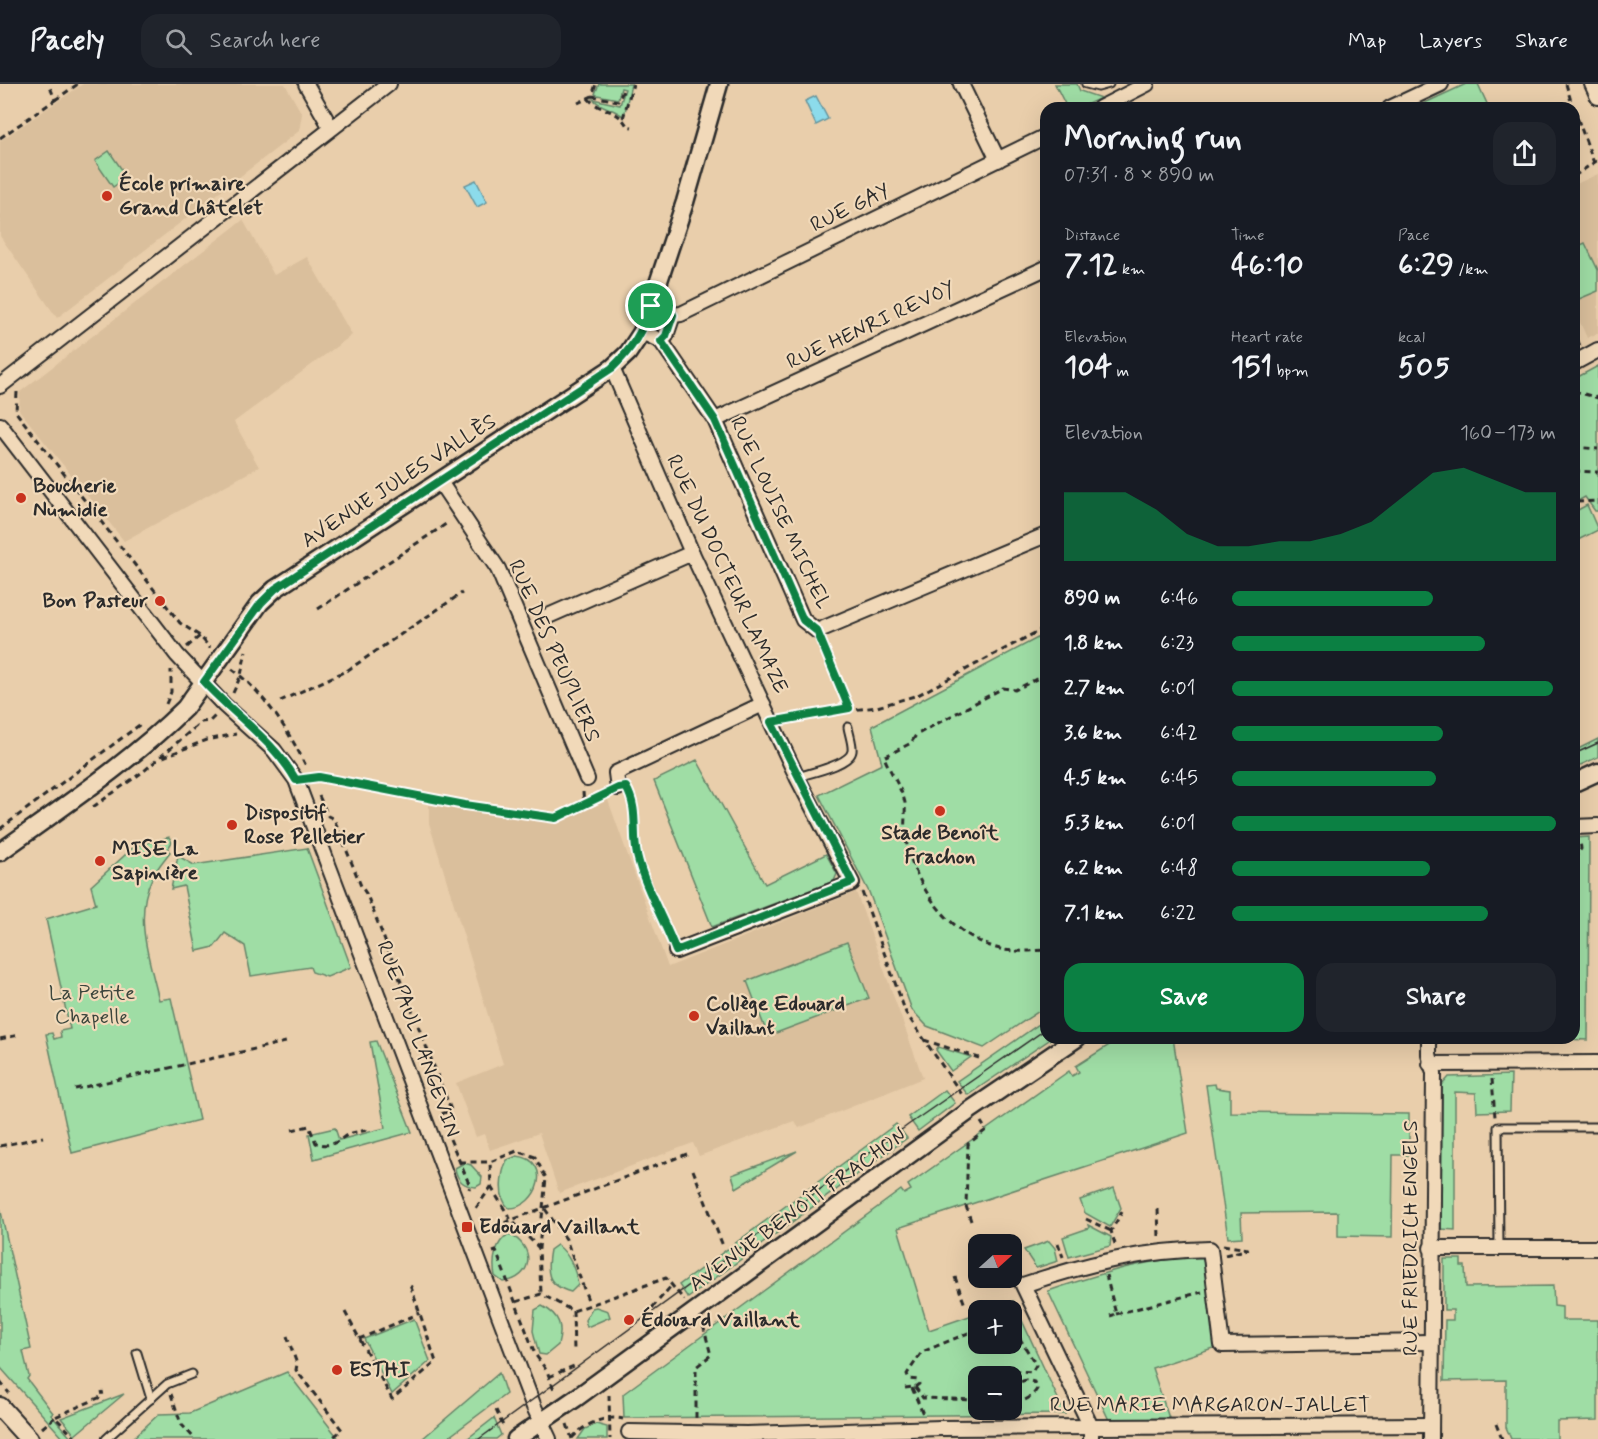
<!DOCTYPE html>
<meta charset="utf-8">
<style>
body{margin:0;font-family:Mynerve,sans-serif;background:#20242c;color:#f1f3f6;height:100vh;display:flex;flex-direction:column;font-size:22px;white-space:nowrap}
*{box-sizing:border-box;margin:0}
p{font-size:20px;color:#9ea1a6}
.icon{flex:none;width:33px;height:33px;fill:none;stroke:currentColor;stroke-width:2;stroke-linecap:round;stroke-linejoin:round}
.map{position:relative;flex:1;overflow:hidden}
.drawer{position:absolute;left:1040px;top:18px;width:540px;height:942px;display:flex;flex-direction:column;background:#171b24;border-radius:18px;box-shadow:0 6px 24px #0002}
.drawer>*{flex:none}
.needle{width:39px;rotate:69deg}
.fabs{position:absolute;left:968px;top:1150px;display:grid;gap:12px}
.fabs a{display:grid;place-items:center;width:54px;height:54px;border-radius:12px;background:#171b24;box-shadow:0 6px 24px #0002;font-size:30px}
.pin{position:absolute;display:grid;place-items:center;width:51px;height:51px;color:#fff;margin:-26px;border:3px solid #fff;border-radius:50%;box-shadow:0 2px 6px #0007}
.round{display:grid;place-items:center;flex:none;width:63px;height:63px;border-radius:18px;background:#20242c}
.overview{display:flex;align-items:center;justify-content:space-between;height:102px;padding:0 24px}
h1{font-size:33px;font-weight:800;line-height:45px}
.stats{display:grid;grid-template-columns:repeat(3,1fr);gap:9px;height:102px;padding:6px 24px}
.stats div{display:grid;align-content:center}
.stats b{font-size:30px;font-weight:800}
.stats small{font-size:16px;font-weight:400}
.stats p{font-size:16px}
.chart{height:168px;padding:12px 24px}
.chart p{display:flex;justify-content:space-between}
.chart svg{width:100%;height:108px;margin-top:6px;fill:#0b8043;opacity:.7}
.action{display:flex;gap:12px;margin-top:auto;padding:12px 24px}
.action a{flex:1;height:69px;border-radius:18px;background:#0b8043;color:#fff;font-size:24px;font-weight:800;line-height:69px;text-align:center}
.action a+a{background:#20242c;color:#f1f3f6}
ul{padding:0 24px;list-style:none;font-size:20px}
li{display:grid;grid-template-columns:96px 72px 1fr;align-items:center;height:45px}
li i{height:15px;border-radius:8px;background:#0b8043}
header{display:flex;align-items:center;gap:36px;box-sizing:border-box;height:84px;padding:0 30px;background:#171b24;border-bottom:2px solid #363941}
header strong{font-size:28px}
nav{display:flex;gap:33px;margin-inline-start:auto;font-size:21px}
.search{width:420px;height:54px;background:#20242c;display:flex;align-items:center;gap:15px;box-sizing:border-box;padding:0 21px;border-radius:18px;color:#9ea1a6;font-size:22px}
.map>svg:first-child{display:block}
.built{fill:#dabf9c}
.green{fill:#9fdda5;stroke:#658468;stroke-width:1.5;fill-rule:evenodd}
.water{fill:#8cdbeb;stroke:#65959e;stroke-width:1.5}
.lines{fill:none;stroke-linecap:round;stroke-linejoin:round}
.service-casing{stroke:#2b2b2b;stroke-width:11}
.minor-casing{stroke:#2b2b2b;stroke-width:18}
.tertiary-casing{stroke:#2b2b2b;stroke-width:21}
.secondary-casing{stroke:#2b2b2b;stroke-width:22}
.path{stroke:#2b2b2b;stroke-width:3;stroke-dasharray:6 4.5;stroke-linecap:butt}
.service{stroke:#f1d9b9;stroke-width:7}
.minor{stroke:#f1d9b9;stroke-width:14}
.tertiary{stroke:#f1d9b9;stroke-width:16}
.secondary{stroke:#f1d9b9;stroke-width:18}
.tram{stroke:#2b2b2b;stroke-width:1.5}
.route-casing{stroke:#fff;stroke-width:12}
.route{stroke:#0b8043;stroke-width:8}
.poi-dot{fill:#c8321e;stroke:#f1d9b9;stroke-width:2}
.labels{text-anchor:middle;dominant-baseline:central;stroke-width:4.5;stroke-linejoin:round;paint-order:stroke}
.poi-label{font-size:21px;font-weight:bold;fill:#2b2b2b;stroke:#f1d9b9;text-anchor:start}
.street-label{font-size:21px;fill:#2b2b2b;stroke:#f1d9b9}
.park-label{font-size:21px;fill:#3c463d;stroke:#f1d9b9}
</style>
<header>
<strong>Pacely</strong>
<div class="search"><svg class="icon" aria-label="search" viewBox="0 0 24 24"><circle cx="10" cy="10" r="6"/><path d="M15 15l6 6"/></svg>Search here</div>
<nav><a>Map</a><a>Layers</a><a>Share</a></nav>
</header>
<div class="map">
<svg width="1598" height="1355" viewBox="0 0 1598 1355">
<rect width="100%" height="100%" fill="#e9ceab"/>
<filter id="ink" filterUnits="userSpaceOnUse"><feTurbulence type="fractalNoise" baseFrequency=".0167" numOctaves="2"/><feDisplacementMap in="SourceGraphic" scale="12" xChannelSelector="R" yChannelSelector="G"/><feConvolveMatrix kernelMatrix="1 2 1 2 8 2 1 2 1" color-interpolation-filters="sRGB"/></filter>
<g filter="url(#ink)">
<g class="built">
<path d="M83,0H285L302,30L299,47L57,234L0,152V57Z"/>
<path d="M1598,90V249L1587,254L1574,225V101Z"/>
<path d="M243,136L274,191L307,173L352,251L234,338L259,383L124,457L19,326L20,308Z"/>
<path d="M608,716L668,883L856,808L923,994L799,1044L794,1037L699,1072L693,1059L559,1109L539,1049L490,1066L484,1050L476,1053L456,999L503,980L429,739V721L556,739Z"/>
</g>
<g class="green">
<path d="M599,0H631L624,33C614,24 601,24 593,15L620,21L625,5L621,4L618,15L597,11L595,10Z"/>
<path d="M1055,0H1077L1080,7L1101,14L1079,24H1067Z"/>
<path d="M1466,0H1478L1489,24H1414Z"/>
<path d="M109,67L127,93L113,103L95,77Z"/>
<path d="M1585,159L1598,186V207L1579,215L1574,203V164Z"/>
<path d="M1598,282V427H1595L1585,413L1578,417L1574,408V295Z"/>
<path d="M1587,421L1598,446L1574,458V428Z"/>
<path d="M1045,550V923L984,964L927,942L912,926L869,808L819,711L882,680L872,642Z"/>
<path d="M1598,655V673L1574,684V667Z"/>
<path d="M697,676L765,800L826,770L837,790L834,797L712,843L654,697Z"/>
<path d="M169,753L172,758L167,766L170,768C164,776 156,785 152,794C133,833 150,877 159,916L171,914L199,1036L72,1069L46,950L52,949L54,955L61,953L60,947L70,945L46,835L96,820L91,802L135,762Z"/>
<path d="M1589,753L1588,956L1561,955L1574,954V754Z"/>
<path d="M307,764L351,883L327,893L312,888L310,883L251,892L245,862L225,849L214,863L197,867L184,802L171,805L178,772L194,781Z"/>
<path d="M847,858L869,914L768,952L747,897Z"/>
<path d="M1045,936L1046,954H1052L968,1011L957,997Z"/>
<path d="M1125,954H1173L1188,1049L898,1144L929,1246L978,1229V1260H1011V1227H985L1013,1217L1065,1330L624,1334L623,1310L901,1106L904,1110L911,1106L908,1101L1069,987L1072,992L1079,988L1076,982L1117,956L1120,960L1126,957ZM978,1293H1011V1326H978Z"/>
<path d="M376,957L412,1048L314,1075L309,1050L335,1044L339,1056L385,1044L370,958Z"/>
<path d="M938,963L971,973L951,987L936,966Z"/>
<path d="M1511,991L1510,1027L1477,1028L1476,1009L1455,1008V1146L1441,1145L1442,1001L1449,993Z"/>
<path d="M1215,1000L1216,1004L1230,1006V1028L1409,1030V1071H1393L1392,1153L1338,1152V1128L1241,1129L1242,1153L1228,1154L1206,1001Z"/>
<path d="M945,1006L955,1019L918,1047L908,1033Z"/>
<path d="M896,1040L907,1054L688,1214L679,1201Z"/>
<path d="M797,1067L736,1104L732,1091Z"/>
<path d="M517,1072C554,1076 538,1124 509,1124C497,1114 501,1089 507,1076Z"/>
<path d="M464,1079L471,1081L482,1093L481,1100L476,1103C464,1102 457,1097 455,1084Z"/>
<path d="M1114,1104L1121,1124L1110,1143L1085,1129L1080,1116Z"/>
<path d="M0,1123L31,1265L23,1267L29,1292L27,1295L53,1329L51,1331L72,1355H64L0,1283Z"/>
<path d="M1088,1141L1111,1153L1110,1162L1069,1173L1063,1153L1089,1144Z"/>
<path d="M509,1150C536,1163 534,1194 503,1198L495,1192C492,1177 495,1158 509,1150Z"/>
<path d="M1049,1157L1055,1164L1058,1177L1036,1184L1024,1166Z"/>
<path d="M557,1161C569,1169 576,1187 578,1201L571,1208C546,1201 546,1188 550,1166Z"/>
<path d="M1204,1172L1216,1263L1152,1284L1169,1334L1109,1336L1048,1207C1103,1189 1145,1175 1204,1172Z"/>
<path d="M1444,1175H1461V1182H1465L1466,1203L1553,1202L1554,1222L1562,1223V1236H1598V1336L1557,1337V1355H1511L1506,1343V1296L1444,1297L1445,1236H1453V1226H1444Z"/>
<path d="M542,1222C560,1231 563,1243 558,1261L546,1271L539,1270L533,1247L535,1226Z"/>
<path d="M596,1223L608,1227L610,1233L587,1243L585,1236L592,1224Z"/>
<path d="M414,1235L430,1277L392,1310L364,1255Z"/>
<path d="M287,1288L339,1355H132L159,1330L190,1329Z"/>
<path d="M499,1289L506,1310L446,1355H422Z"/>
<path d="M124,1310L75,1351L61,1334Z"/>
<path d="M494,1334L501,1351L496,1355H467Z"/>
<path d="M596,1340L607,1343V1355H578L585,1345Z"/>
</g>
<g class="water">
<path d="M816,12L828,35L816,41L805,17Z"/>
<path d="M476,96L487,118L477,123L465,101Z"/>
</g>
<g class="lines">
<g class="service-casing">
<g id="service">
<path d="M1086,0L1098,3L1109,0"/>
<path d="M797,693C809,689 850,681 852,667C853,660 849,650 848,643"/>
<path d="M1499,1164L1498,1043H1598"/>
<path d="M137,1269L151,1315"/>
<path d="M106,1355L167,1300L192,1290"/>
</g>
</g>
<g class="minor-casing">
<g id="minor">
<path d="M306,0L331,44"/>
<path d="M961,0L998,76"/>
<path d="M1592,0L1598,13"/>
<path d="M1100,24L1147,0"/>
<path d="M1390,24L1441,0"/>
<path d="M651,222L673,231L681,230L1046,52"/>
<path d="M642,248L661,257L715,336L803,536L817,547L1046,451"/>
<path d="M661,257L666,252L673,231"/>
<path d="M1574,279L1598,266"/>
<path d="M612,284L692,469L797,693L852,799L676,867"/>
<path d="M0,302L389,0"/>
<path d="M715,336L1046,184"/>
<path d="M0,341L177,571L224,621L274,666L296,696L534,1323L549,1355"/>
<path d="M440,398L498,485L587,695"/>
<path d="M546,533L692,469"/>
<path d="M618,704L616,689L763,620"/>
<path d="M1574,743L1598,742"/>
<path d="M1429,954V970L1434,989L1431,1355"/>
<path d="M1430,980L1598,979"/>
<path d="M1431,1164H1598"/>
<path d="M629,1348L746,1350L941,1344L1431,1341"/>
<path d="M1091,1355V1343L1023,1201C1085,1180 1144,1166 1210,1165L1222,1261L1431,1258"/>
</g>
</g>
<g class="tertiary-casing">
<g id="tertiary">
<path d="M1574,699L1598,688"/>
<path d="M0,768C64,722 129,679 185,624L260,519L275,505L612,284L628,269L642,248L685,118L719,0"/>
<path d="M516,1355L576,1314L972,1025L1077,954"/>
</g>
</g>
<g class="secondary-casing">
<path id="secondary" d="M0,1323L29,1355"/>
</g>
<g class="path">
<path d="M1566,0L1573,24"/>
<path d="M592,12L618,17L623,7"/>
<path d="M588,14C599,28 618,24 627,42L632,43"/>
<path d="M55,16L78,0"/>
<path d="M578,19L592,12L596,0"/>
<path d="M1574,25L1594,79"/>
<path d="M623,34L633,0"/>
<path d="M0,54L55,16L49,0"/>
<path d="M1574,92L1598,76"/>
<path d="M1574,247L1580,262"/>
<path d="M1574,307L1598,314"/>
<path d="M17,308L16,328L19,332L180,539L200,552L210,564"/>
<path d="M1574,363L1598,365"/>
<path d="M1574,387L1598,388"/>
<path d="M1577,418L1598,417"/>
<path d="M318,525L449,438"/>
<path d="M822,560L849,624"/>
<path d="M187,563L200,552"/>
<path d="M232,585C265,610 289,647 307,684"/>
<path d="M1046,590L1015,606L1003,604L916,651L911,659L884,673C889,686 903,707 905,719C906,731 903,743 906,756C915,805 953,855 1004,866C1018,868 1032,867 1046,866"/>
<path d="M233,609L241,591L246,567"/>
<path d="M280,617L348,586L462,509"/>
<path d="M166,620L171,608V586"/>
<path d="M784,634L877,623L918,611L1046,543"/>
<path d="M163,673L207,656L236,650"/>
<path d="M310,695L319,693L465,721L557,733L606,710"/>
<path d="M583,708L584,720"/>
<path d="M631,711C640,729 633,752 637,771C643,800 658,826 671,853"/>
<path d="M319,712L328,732L334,735L361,802L367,811L451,1026L439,1031"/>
<path d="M93,723L144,687L201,638L210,637L216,631"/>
<path d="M0,745L142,639"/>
<path d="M1574,775L1581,765L1580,757"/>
<path d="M862,808L906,929L963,1012"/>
<path d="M0,955L19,951"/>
<path d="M924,956L979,974"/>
<path d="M1492,995L1495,1033"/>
<path d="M75,1005L286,958"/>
<path d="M292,1046L309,1042L316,1059C332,1064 336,1058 347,1051C352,1048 360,1048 366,1046L365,1042"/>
<path d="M450,1055L470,1102L469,1105"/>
<path d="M0,1062L43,1053"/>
<path d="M460,1078H490L517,1067L535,1073L546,1094L539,1164L541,1210"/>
<path d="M693,1086L723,1162"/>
<path d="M491,1103L511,1136L539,1164"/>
<path d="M476,1124L491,1103L490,1078"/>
<path d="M545,1125L566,1155L589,1219"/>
<path d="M1158,1125L1159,1153"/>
<path d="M1086,1135L1111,1147"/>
<path d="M971,1137L966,1122L968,1060L986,1046L981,1038"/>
<path d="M485,1146L687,1070"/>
<path d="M1058,1159L1063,1173"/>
<path d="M1115,1160L1111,1147L1122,1128"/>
<path d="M1223,1161L1248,1165"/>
<path d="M493,1168L496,1167L535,1270L547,1287L555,1308"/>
<path d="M1225,1171L1249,1165"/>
<path d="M1106,1191L1116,1230L1110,1232"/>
<path d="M955,1193L965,1221"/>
<path d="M516,1218L541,1210L573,1227L666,1194L684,1216"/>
<path d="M652,1224L672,1201"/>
<path d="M573,1227L574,1267"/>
<path d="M345,1228L392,1315L436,1278L410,1200"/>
<path d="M1116,1230L1202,1208"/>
<path d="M287,1252L297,1280L296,1286L342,1346L331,1355"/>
<path d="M359,1255L420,1229"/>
<path d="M549,1293L576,1281"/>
<path d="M1004,1293L1019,1287L1032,1288L1036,1281L1011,1240"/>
<path d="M0,1298L9,1309"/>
<path d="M1011,1301L1026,1296L1034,1298L1037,1305C1031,1315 1022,1319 1011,1317"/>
<path d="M915,1303L919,1300L918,1296L909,1295L907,1290L922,1268L978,1245"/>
<path d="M915,1303L923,1314L978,1316"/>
<path d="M905,1304L913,1303"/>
<path d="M912,1304L923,1330"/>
<path d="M171,1310L181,1340L195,1355"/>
<path d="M609,1311L610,1355"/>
<path d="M496,1326L504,1344"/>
<path d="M696,1334V1283L711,1271L703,1241"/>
<path d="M567,1340L572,1355"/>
<path d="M1496,1340L1502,1355"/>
<path d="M42,1344L55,1333"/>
<path d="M572,1354C585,1340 604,1331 623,1335"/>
<path d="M76,1355L55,1333L103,1312L102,1307"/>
</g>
<use href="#service" class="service"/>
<use href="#minor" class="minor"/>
<use href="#tertiary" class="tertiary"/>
<use href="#secondary" class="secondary"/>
<g class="tram">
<path d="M1574,670L1598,659"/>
<path d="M479,1355L908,1041L1046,945"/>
</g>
</g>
</g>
<g class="lines" filter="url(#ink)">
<g class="route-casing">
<path id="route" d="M651,222L673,231L666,252L661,257L715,336L803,536L817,547L849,624L771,638L852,798L676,867C664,835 645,805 637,771C632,748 639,725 626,703L618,704L556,734L465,721L319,693L296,696C274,657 234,631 204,598L261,519L275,505L612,284C632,265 642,248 651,222Z"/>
</g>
<use href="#route" class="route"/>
</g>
<g class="poi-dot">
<circle cx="107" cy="112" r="6"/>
<circle cx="21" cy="414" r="6"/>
<circle cx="160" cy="517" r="6"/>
<circle cx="940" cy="727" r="6"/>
<circle cx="232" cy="741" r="6"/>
<circle cx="100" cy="777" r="6"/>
<circle cx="694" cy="932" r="6"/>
<rect x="461" y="1137" width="12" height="12" rx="3"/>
<circle cx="629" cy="1236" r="6"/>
<circle cx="337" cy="1286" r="6"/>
</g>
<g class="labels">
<g class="poi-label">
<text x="119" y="100">École primaire<tspan x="119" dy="24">Grand Châtelet</tspan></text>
<text x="33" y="402">Boucherie<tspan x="33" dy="24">Numidie</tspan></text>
<text x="148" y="517" text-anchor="end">Bon Pasteur</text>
<text x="244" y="729">Dispositif<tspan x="244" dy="24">Rose Pelletier</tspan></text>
<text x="940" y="749" text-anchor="middle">Stade Benoît<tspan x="940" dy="24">Frachon</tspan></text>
<text x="112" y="765">MISE La<tspan x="112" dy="24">Sapinière</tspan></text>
<text x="706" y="920">Collège Edouard<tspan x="706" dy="24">Vaillant</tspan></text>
<text x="479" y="1143">Edouard Vaillant</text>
<text x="641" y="1236">Édouard Vaillant</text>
<text x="349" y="1286">ESTHI</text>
</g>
<g class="street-label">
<text transform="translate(850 124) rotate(-26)">RUE GAY</text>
<text transform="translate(871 241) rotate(-25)">RUE HENRI REVOY</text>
<text transform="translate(399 397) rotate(-33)">AVENUE JULES VALLÈS</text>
<text transform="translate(780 429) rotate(65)">RUE LOUISE MICHEL</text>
<text transform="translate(727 490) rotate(65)">RUE DU DOCTEUR LAMAZE</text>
<text transform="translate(554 567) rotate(66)">RUE DES PEUPLIERS</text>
<text transform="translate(418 955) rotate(70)">RUE PAUL LANGEVIN</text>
<text transform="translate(798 1126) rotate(-36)">AVENUE BENOÎT FRACHON</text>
<text transform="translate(1411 1154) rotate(-90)">RUE FRIEDRICH ENGELS</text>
<text x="1210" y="1321">RUE MARIE MARGARON-JALLET</text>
</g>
<g class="park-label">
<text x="92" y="909">La Petite<tspan x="92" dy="24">Chapelle</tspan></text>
</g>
</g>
</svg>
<div class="fabs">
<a><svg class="needle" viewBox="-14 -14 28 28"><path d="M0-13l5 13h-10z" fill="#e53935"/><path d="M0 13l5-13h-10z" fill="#9ea1a6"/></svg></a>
<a>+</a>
<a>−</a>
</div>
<div class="pin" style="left:651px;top:222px;background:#1e9e55"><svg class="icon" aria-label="arrive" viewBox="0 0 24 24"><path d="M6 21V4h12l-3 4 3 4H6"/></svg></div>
<section class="drawer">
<div class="overview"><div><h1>Morning run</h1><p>07:31 · 8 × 890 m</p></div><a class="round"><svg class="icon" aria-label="share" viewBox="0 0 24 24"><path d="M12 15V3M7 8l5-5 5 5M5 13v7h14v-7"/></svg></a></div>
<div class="stats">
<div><p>Distance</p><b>7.12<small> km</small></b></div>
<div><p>Time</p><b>46:10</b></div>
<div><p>Pace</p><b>6:29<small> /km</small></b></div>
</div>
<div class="stats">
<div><p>Elevation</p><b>104<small> m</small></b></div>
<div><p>Heart rate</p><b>151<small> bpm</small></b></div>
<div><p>kcal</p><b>505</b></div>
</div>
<div class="chart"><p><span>Elevation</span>160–173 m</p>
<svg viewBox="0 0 160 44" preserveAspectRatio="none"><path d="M0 44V16L10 16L20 16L30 23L40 33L50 38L60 38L70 36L80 36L90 33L100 28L110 18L120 8L130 6L140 11L150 16L160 16V44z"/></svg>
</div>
<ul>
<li><b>890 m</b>6:46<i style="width:62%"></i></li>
<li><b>1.8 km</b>6:23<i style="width:78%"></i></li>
<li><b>2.7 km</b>6:01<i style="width:99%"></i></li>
<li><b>3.6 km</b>6:42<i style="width:65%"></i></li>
<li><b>4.5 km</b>6:45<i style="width:63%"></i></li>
<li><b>5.3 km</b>6:01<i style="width:100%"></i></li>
<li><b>6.2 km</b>6:48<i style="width:61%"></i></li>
<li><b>7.1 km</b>6:22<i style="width:79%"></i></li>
</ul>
<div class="action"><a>Save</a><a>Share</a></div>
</section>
</div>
